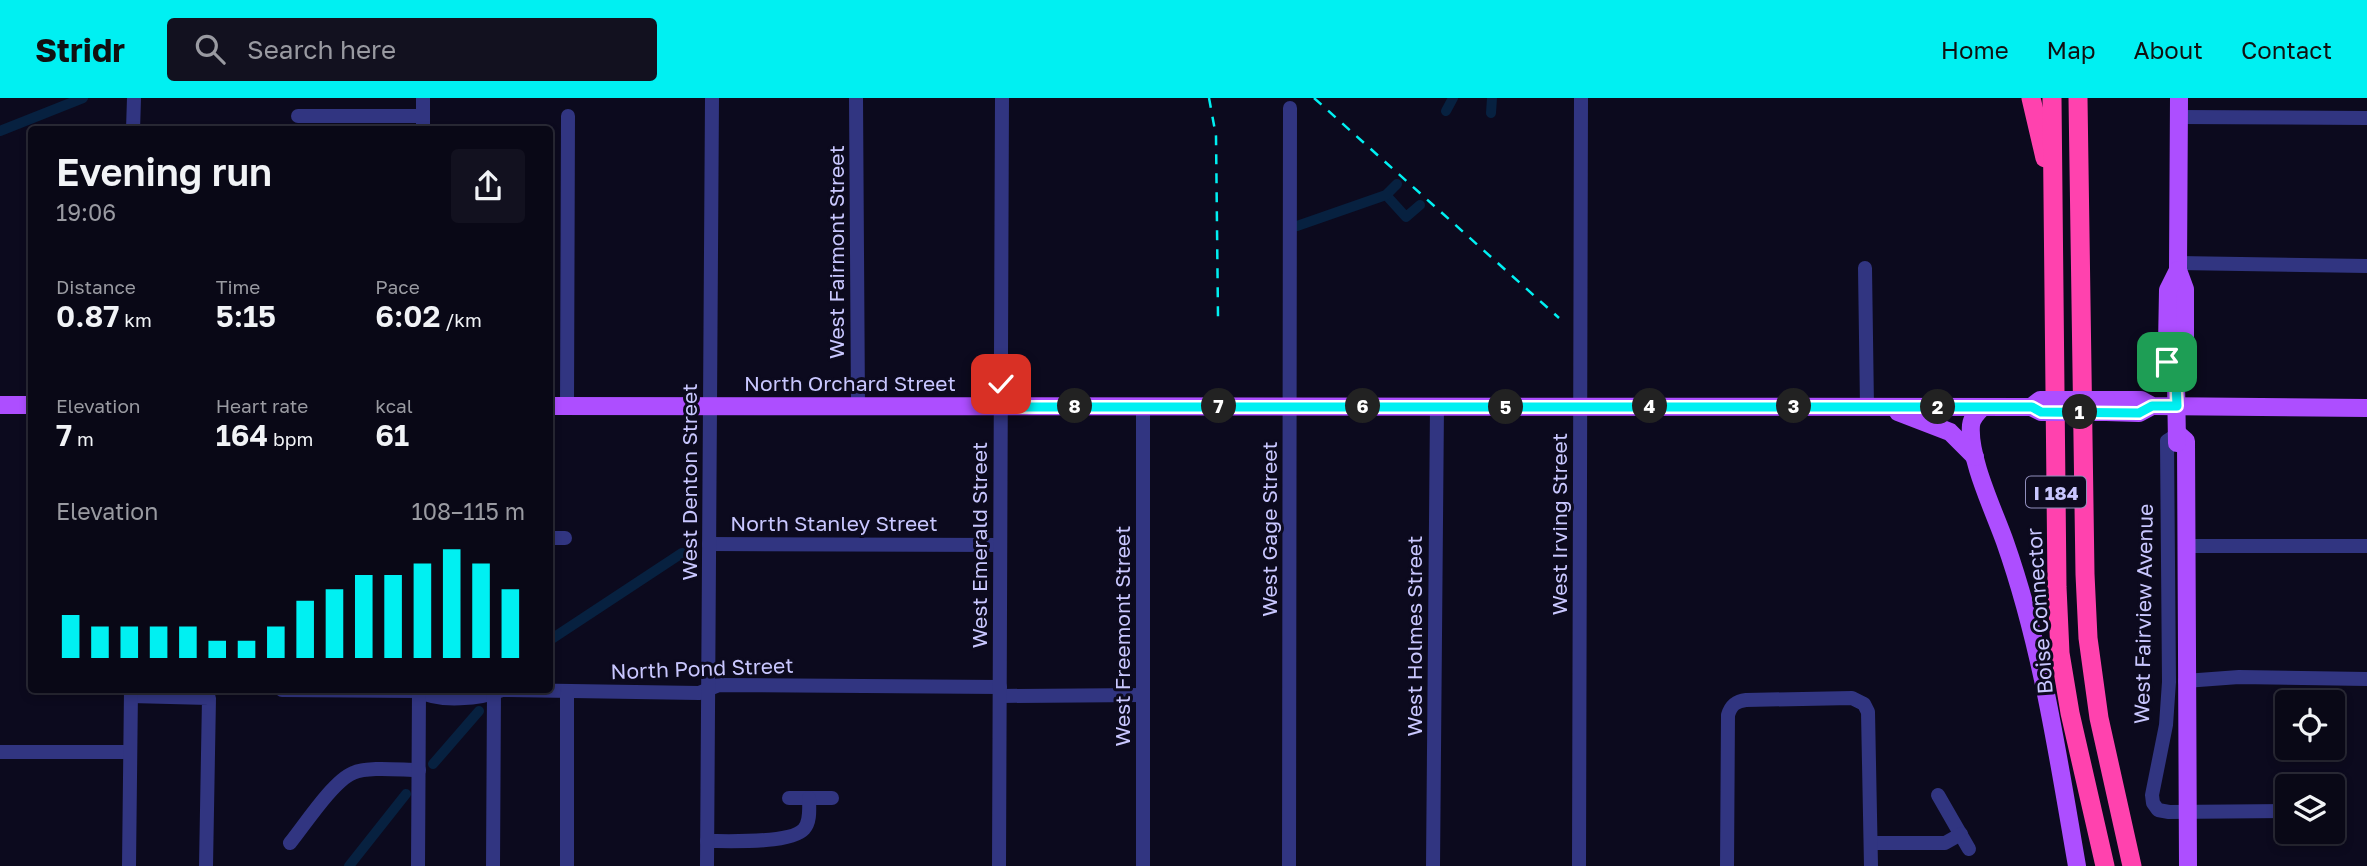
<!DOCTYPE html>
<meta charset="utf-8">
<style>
body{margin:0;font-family:"Golos Text",sans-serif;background:#12111f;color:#f1f3f6;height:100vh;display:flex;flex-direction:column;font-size:26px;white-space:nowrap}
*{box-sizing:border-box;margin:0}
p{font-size:23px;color:#999aa1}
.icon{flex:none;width:38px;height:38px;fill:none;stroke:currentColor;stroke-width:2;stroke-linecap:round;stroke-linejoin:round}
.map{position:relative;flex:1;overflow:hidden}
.side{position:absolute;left:28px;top:28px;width:525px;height:567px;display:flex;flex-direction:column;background:#090816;border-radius:7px;box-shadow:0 4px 10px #0003,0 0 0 2px #292935}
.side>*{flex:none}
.buttons{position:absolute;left:2275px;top:592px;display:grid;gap:14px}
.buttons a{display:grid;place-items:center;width:70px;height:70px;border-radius:7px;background:#090816;box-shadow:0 4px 10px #0003,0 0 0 2px #292935;font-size:35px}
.pin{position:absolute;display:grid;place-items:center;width:60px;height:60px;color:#fff;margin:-30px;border-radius:14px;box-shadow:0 4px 10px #0006}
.km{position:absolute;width:35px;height:35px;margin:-18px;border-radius:50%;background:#222;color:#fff;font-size:19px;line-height:35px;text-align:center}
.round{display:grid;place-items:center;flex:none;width:74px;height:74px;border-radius:7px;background:#12111f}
.overview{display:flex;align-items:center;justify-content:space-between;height:119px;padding:0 28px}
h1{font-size:38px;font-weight:600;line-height:52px}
.stats{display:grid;grid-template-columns:repeat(3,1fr);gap:10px;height:119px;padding:7px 28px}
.stats div{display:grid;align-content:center}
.stats b{font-size:30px;font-weight:600}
.stats small{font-size:19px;font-weight:400}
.stats p{font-size:19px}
.chart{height:196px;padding:14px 28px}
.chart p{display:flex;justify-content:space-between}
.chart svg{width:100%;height:126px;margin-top:7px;stroke:#00f0f2;stroke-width:6}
header{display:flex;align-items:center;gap:42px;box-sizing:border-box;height:98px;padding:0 35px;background:#00f0f2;color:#111}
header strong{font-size:33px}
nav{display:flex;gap:38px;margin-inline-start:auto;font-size:24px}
.search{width:490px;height:63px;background:#12111f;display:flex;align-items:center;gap:18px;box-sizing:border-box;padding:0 24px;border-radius:7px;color:#999aa1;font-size:26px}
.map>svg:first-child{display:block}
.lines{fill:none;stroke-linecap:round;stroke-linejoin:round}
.canal{stroke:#072140;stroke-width:10}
.minor{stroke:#313581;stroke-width:14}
.major{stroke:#ad4eff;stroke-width:18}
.highway{stroke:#ff42ae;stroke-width:19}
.rail{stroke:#00f0f2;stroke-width:2.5;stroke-dasharray:10 9;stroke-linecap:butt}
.major-bridge{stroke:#ad4eff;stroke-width:18}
.route-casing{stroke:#fff;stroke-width:14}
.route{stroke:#00f0f2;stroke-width:9}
.labels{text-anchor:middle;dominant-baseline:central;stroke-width:6;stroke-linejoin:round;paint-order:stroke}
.shield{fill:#0c0a1e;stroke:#908ebc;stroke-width:2}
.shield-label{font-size:19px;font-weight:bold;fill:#c9c7ff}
.street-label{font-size:21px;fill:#c9c7ff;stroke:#0c0a1e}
</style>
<header>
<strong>Stridr</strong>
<div class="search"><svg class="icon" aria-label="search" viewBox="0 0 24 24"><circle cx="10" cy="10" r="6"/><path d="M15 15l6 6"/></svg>Search here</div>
<nav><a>Home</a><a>Map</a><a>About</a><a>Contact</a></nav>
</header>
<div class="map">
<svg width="2367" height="768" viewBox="0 0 2367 768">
<rect width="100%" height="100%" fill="#0c0a1e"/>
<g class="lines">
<g class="canal">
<path d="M1446,13L1453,0"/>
<path d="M1491,15L1492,0"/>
<path d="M0,33L83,0"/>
<path d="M1386,97L1406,119L1420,107"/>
<path d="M1297,128L1386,97L1397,86"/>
<path d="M550,542L682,455"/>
<path d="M433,666L479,613"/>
<path d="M349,768L406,696"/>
</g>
<g class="minor">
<path d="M856,0L858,308"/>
<path d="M298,18H423"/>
<path d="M2179,19L2367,20"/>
<path d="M133,32L134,0"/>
<path d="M423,32V0"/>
<path d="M2178,165L2367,168"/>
<path d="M1865,170L1867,309"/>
<path d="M567,308L568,18"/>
<path d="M2178,336L2167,343L2169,584L2166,627L2152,697L2153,705L2158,712L2169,714L2287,713"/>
<path d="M550,440H565"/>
<path d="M709,446L1000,447"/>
<path d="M2186,448H2367"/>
<path d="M2185,583L2239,579L2367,581"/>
<path d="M282,592L419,593C439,605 481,601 502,592L699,595L719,587L1000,589"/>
<path d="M131,598L209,600L206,768"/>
<path d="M1000,598L1143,597"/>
<path d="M0,654H130"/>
<path d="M1938,697L1969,751"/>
<path d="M789,700H832"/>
<path d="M707,743C728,743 791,746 804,731C811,723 809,710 809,700"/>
<path d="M290,745C304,728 333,683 353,675C368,668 401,672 419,672"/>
<path d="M1871,745H1945L1961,736"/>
<path d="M129,768L131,592"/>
<path d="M418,768L419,592"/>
<path d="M493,768L494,592"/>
<path d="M567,768V594"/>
<path d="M707,768L712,0"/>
<path d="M999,768L1002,0"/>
<path d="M1143,768V308"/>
<path d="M1289,768L1290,10"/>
<path d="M1433,768L1437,308"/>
<path d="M1579,768L1581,0"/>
<path d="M1727,768L1728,617C1731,607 1736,603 1746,602L1852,600L1864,606L1868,614L1871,768"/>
</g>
<g class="major">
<path d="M2176,284L2185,263V191L2178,172L2179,0"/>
<path d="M2107,302H2141L2152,308L2367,310"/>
<path d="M0,307H32"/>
<path d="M550,308L2031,309"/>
<path d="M1983,309C1978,314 1972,319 1971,327C1968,359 1994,413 2005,444C2042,549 2058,659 2077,768"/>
<path d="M1898,314L1950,334L1975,359"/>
<path d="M2106,314L2139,315L2152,308"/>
<path d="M2178,336L2186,343L2188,768"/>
<path d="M2177,345L2176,284L2167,264V247L2168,192L2178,172"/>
</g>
<g class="highway">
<path d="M2031,0L2045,60"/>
<path d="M2052,0L2057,489L2060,555L2070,615L2105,768"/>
<path d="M2078,0L2085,476L2088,540L2099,620L2132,768"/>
</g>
<g class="rail">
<path d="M1209,0L1216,38L1218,219"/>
<path d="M1314,0L1559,220"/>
</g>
<path class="major-bridge" d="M2106,314H2041L2031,309L2040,302H2107"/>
</g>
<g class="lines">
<g class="route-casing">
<path id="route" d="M1001,286V309H2032L2041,314L2139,315L2152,308H2177L2176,284L2167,264"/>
</g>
<use href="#route" class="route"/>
</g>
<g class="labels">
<rect class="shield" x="2026" y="378.5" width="60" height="31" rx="5"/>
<g class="shield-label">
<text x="2056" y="394">I 184</text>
</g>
<g class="street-label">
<text transform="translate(836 154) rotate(-90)">West Fairmont Street</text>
<text x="850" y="285">North Orchard Street</text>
<text transform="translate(689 384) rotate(-90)">West Denton Street</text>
<text x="834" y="425">North Stanley Street</text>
<text transform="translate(1559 426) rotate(-90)">West Irving Street</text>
<text transform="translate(1269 431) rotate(-90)">West Gage Street</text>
<text transform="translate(979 447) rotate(-90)">West Emerald Street</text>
<text transform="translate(2039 513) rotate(-94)">Boise Connector</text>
<text transform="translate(2143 516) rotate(-89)">West Fairview Avenue</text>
<text transform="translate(1122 538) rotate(-90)">West Freemont Street</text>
<text transform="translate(1414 538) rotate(-90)">West Holmes Street</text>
<text transform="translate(702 570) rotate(-2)">North Pond Street</text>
</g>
</g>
</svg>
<div class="buttons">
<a><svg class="icon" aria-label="locate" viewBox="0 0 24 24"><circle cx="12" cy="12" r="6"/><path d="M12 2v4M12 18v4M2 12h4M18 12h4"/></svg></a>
<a><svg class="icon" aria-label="layers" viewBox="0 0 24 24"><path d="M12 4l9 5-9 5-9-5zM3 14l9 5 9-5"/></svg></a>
</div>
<div class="pin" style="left:2167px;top:264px;background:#1e9e55"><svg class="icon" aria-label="arrive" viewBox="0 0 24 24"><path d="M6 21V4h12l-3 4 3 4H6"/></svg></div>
<div class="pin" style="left:1001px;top:286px;background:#d93025"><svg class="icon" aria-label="check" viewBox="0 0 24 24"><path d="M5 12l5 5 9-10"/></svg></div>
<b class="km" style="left:2080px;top:314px">1</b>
<b class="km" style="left:1938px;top:309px">2</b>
<b class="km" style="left:1794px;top:308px">3</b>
<b class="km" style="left:1650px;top:308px">4</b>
<b class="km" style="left:1506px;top:309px">5</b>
<b class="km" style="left:1363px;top:308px">6</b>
<b class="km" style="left:1219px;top:308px">7</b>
<b class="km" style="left:1075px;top:308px">8</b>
<section class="side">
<div class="overview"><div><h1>Evening run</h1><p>19:06</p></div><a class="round"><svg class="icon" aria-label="share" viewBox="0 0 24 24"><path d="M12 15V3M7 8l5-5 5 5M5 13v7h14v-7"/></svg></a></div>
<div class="stats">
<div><p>Distance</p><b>0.87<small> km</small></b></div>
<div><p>Time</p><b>5:15</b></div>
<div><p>Pace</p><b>6:02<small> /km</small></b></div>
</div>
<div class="stats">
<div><p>Elevation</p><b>7<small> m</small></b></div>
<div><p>Heart rate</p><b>164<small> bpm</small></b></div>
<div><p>kcal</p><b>61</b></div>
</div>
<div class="chart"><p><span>Elevation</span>108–115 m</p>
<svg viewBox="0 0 160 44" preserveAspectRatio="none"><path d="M5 44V29M15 44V33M25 44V33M35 44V33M45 44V33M55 44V38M65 44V38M75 44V33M85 44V24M95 44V20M105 44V15M115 44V15M125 44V11M135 44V6M145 44V11M155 44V20"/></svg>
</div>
</section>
</div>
